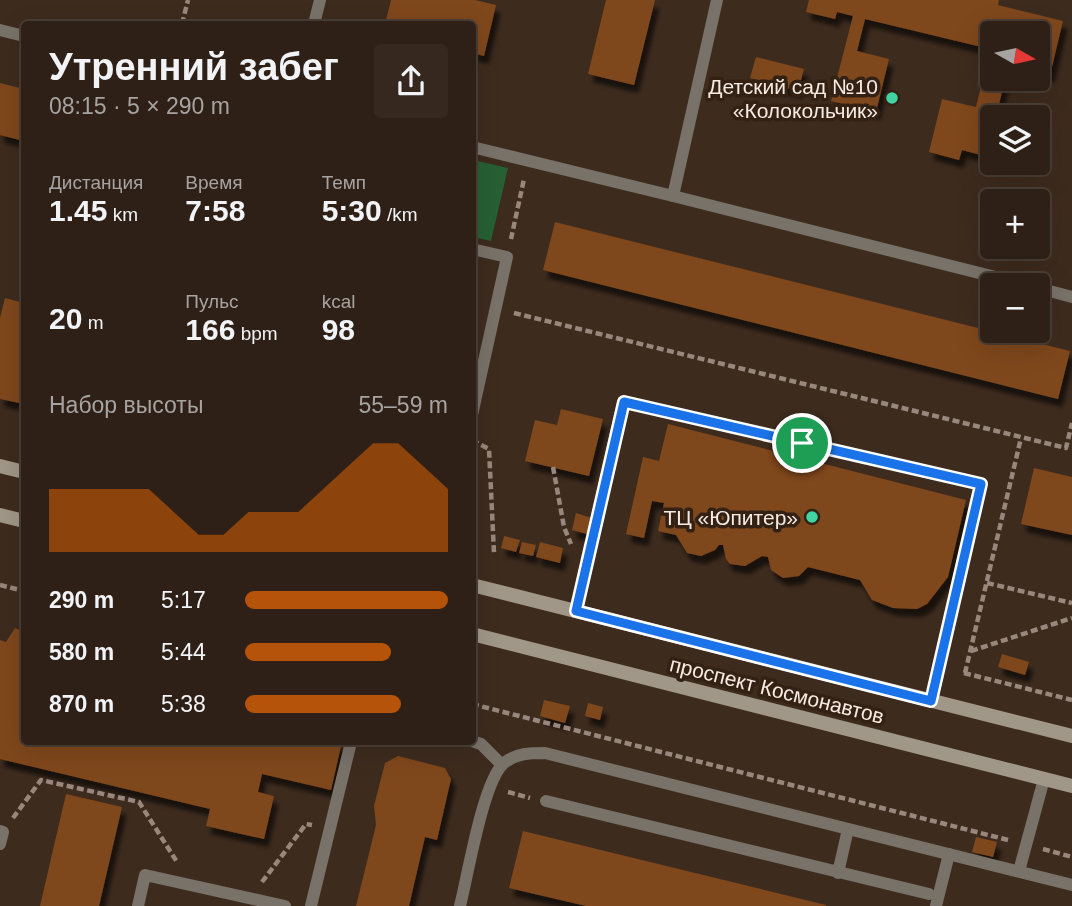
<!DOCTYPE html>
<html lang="ru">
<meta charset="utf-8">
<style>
body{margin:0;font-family:Arial,sans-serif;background:#36281f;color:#f1f3f6;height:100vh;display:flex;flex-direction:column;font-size:26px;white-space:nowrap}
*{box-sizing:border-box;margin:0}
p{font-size:23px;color:#a7a3a1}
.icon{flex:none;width:38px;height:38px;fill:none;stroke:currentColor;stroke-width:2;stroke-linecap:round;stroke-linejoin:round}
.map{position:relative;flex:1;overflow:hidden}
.side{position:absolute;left:21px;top:21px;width:455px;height:724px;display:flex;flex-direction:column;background:#2e2016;border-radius:7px;box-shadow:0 7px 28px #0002,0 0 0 2px #493e35}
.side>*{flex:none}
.needle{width:46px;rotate:99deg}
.controls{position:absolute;left:980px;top:21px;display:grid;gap:14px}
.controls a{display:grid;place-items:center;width:70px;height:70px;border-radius:7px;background:#2e2016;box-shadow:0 7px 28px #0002,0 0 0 2px #493e35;font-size:35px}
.pin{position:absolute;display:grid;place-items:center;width:60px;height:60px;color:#fff;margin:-30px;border:4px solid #fff;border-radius:50%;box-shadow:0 2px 7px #0007}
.round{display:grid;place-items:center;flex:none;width:74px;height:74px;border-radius:7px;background:#36281f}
.headline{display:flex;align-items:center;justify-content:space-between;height:119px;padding:0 28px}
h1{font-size:38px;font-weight:700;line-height:52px}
.stats{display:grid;grid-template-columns:repeat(3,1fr);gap:10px;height:119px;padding:7px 28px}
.stats div{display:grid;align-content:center}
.stats b{font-size:30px;font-weight:700}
.stats small{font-size:19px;font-weight:400}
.stats p{font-size:19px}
.chart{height:196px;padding:14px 28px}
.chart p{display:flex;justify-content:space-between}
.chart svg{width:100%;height:126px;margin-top:7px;fill:#b45309;opacity:.7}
ul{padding:0 28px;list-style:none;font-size:23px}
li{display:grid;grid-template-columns:112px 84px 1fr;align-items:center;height:52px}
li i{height:18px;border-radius:9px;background:#b45309}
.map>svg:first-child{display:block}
.green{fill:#266033}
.building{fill:#7f471b;filter:url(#shadow)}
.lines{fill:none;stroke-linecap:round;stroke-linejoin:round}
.path{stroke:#97877d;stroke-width:4.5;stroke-dasharray:7 3.5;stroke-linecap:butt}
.lane{stroke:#787269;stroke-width:12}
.secondary{stroke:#a19788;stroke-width:14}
.route-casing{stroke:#fff;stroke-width:14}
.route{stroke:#1a73e8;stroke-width:9}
.poi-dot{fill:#40d4a2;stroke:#332114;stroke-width:2.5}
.labels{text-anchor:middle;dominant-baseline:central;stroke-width:7;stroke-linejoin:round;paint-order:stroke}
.poi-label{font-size:21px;fill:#f6eae2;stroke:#332114;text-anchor:end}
.street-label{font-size:21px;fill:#f6eae2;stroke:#332114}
</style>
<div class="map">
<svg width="1072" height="906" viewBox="0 0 1072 906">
<defs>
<filter id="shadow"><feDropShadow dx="4.5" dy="8" stdDeviation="2" flood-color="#0009"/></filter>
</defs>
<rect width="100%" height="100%" fill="#3d2b1e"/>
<path class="green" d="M473,160L508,168L491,241L473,237Z"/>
<g class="building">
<path d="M391,0H475L496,5L484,56L472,53V24H385Z"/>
<path d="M606,0H655L634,85L588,74Z"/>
<path d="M809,0H999L998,5L1063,21L1050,75L1038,72V33H992V79H1005L997,113L1008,116L1010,106L1040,114L1039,117H992V158L962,150L959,160L929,152L942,99L976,107L990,49L865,19L857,51L889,59L876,112L831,101L853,16L837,12L835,19L806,12Z"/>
<path d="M756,57L804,69L798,91L750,78Z"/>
<path d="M0,83L24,89V141L0,135Z"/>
<path d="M555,222L1070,351L1058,399L543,270Z"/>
<path d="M5,298L24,303V404L0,399V318Z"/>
<path d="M561,409L603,419L589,476L525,461L535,420L557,425Z"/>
<path d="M668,424L966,500L948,577L927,604L917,609L893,608L872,600L860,580L808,567L799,576L783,578L771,570L768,557L762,556L745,566L730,564L726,559L723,545H719L715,550L701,556L687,553L676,535L658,531L664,503L652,501L644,538L626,534L643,457L659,461Z"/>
<path d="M1034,468L1072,477V535L1021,524Z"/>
<path d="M576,513L592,518L587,534L572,530Z"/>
<path d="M504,536L520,540L516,552L501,548Z"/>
<path d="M522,542L536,545L533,556L519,553Z"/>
<path d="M540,542L563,548L560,563L536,557Z"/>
<path d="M15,628L24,632V742H342L331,790L262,774L258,792L274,796L264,839L206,826L210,809L0,759V640L6,642Z"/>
<path d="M1002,654L1029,662L1025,675L998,667Z"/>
<path d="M544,700L570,706L565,723L540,716Z"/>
<path d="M588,703L603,707L600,720L585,716Z"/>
<path d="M398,756L445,768L451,779L437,840L425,837L409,906H356L376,825L374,806L385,763Z"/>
<path d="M66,794L122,807L99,906H40Z"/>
<path d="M523,831L826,905V906H586L509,888Z"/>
<path d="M976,837L997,842L993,857L972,852Z"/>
</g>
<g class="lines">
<g class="path">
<path d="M182,24L188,0"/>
<path d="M511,239L524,179"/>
<path d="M514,313L1066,448L1072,423"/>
<path d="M472,440L489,449L494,553"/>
<path d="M553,467L564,527L571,544"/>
<path d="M987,583L1072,603"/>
<path d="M0,585L24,591"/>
<path d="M971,651L1072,618"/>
<path d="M964,673L1072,700"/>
<path d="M965,673L1021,438"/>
<path d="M472,704L1008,840"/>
<path d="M508,792L530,798"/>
<path d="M13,818L41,780L139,802L177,862"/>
<path d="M1043,849L1072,857"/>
<path d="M262,882L306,824L312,825"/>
</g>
<g class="lane">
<path d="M717,0L673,196L1027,285"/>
<path d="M314,24L320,0"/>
<path d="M0,30L24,36"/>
<path d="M472,147L673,196"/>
<path d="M472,249L507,257L472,415"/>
<path d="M1038,288L1072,297"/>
<path d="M576,611L623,402L981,484L931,701"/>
<path d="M472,741L481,744L502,765"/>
<path d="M546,801L929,894"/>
<path d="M0,831L3,832L0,844"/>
<path d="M1019,871L1044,779"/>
<path d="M838,873L848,829"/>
<path d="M138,906L145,875L285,906"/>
<path d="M311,906L351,742"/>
<path d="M460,906C468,875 483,781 504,763C517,753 530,753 545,753L1072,885"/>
<path d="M936,906L949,854"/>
</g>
<g class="secondary">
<path d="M0,466L24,472"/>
<path d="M0,515L24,521"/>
<path d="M472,585L1072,736"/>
<path d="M472,634L1072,786"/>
</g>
</g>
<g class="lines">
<g class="route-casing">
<path id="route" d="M624,402L981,484L931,701L576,611Z"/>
</g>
<use href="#route" class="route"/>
</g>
<g class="poi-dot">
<circle cx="892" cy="98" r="7"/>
<circle cx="812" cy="517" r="7"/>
</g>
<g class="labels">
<g class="poi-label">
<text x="878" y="86">Детский сад №10<tspan x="878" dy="24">«Колокольчик»</tspan></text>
<text x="798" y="517">ТЦ «Юпитер»</text>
</g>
<g class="street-label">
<text transform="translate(777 690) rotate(14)">проспект Космонавтов</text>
</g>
</g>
</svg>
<div class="controls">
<a><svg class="needle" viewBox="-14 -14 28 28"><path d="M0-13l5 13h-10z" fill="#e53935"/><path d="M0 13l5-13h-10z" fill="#a7a3a1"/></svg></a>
<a><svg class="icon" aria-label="layers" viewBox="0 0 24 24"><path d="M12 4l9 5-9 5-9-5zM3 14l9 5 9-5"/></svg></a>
<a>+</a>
<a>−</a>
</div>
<div class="pin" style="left:802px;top:443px;background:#1e9e55"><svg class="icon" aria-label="arrive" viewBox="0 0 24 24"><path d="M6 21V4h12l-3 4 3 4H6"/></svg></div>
<section class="side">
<div class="headline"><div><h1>Утренний забег</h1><p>08:15 · 5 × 290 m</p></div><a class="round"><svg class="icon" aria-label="share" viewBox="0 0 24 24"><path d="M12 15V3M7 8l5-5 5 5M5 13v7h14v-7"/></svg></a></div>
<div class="stats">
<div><p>Дистанция</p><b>1.45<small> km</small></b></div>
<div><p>Время</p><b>7:58</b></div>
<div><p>Темп</p><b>5:30<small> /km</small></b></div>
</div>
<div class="stats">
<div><b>20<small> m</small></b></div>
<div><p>Пульс</p><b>166<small> bpm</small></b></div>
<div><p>kcal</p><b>98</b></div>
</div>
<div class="chart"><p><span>Набор высоты</span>55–59 m</p>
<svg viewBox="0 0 160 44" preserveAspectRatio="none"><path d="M0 44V22L10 22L20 22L30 22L40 22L50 30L60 38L70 38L80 30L90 30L100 30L110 22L120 14L130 6L140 6L150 14L160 22V44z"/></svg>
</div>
<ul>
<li><b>290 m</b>5:17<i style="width:100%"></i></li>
<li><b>580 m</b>5:44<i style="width:72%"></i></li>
<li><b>870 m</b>5:38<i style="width:77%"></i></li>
</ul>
</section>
</div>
